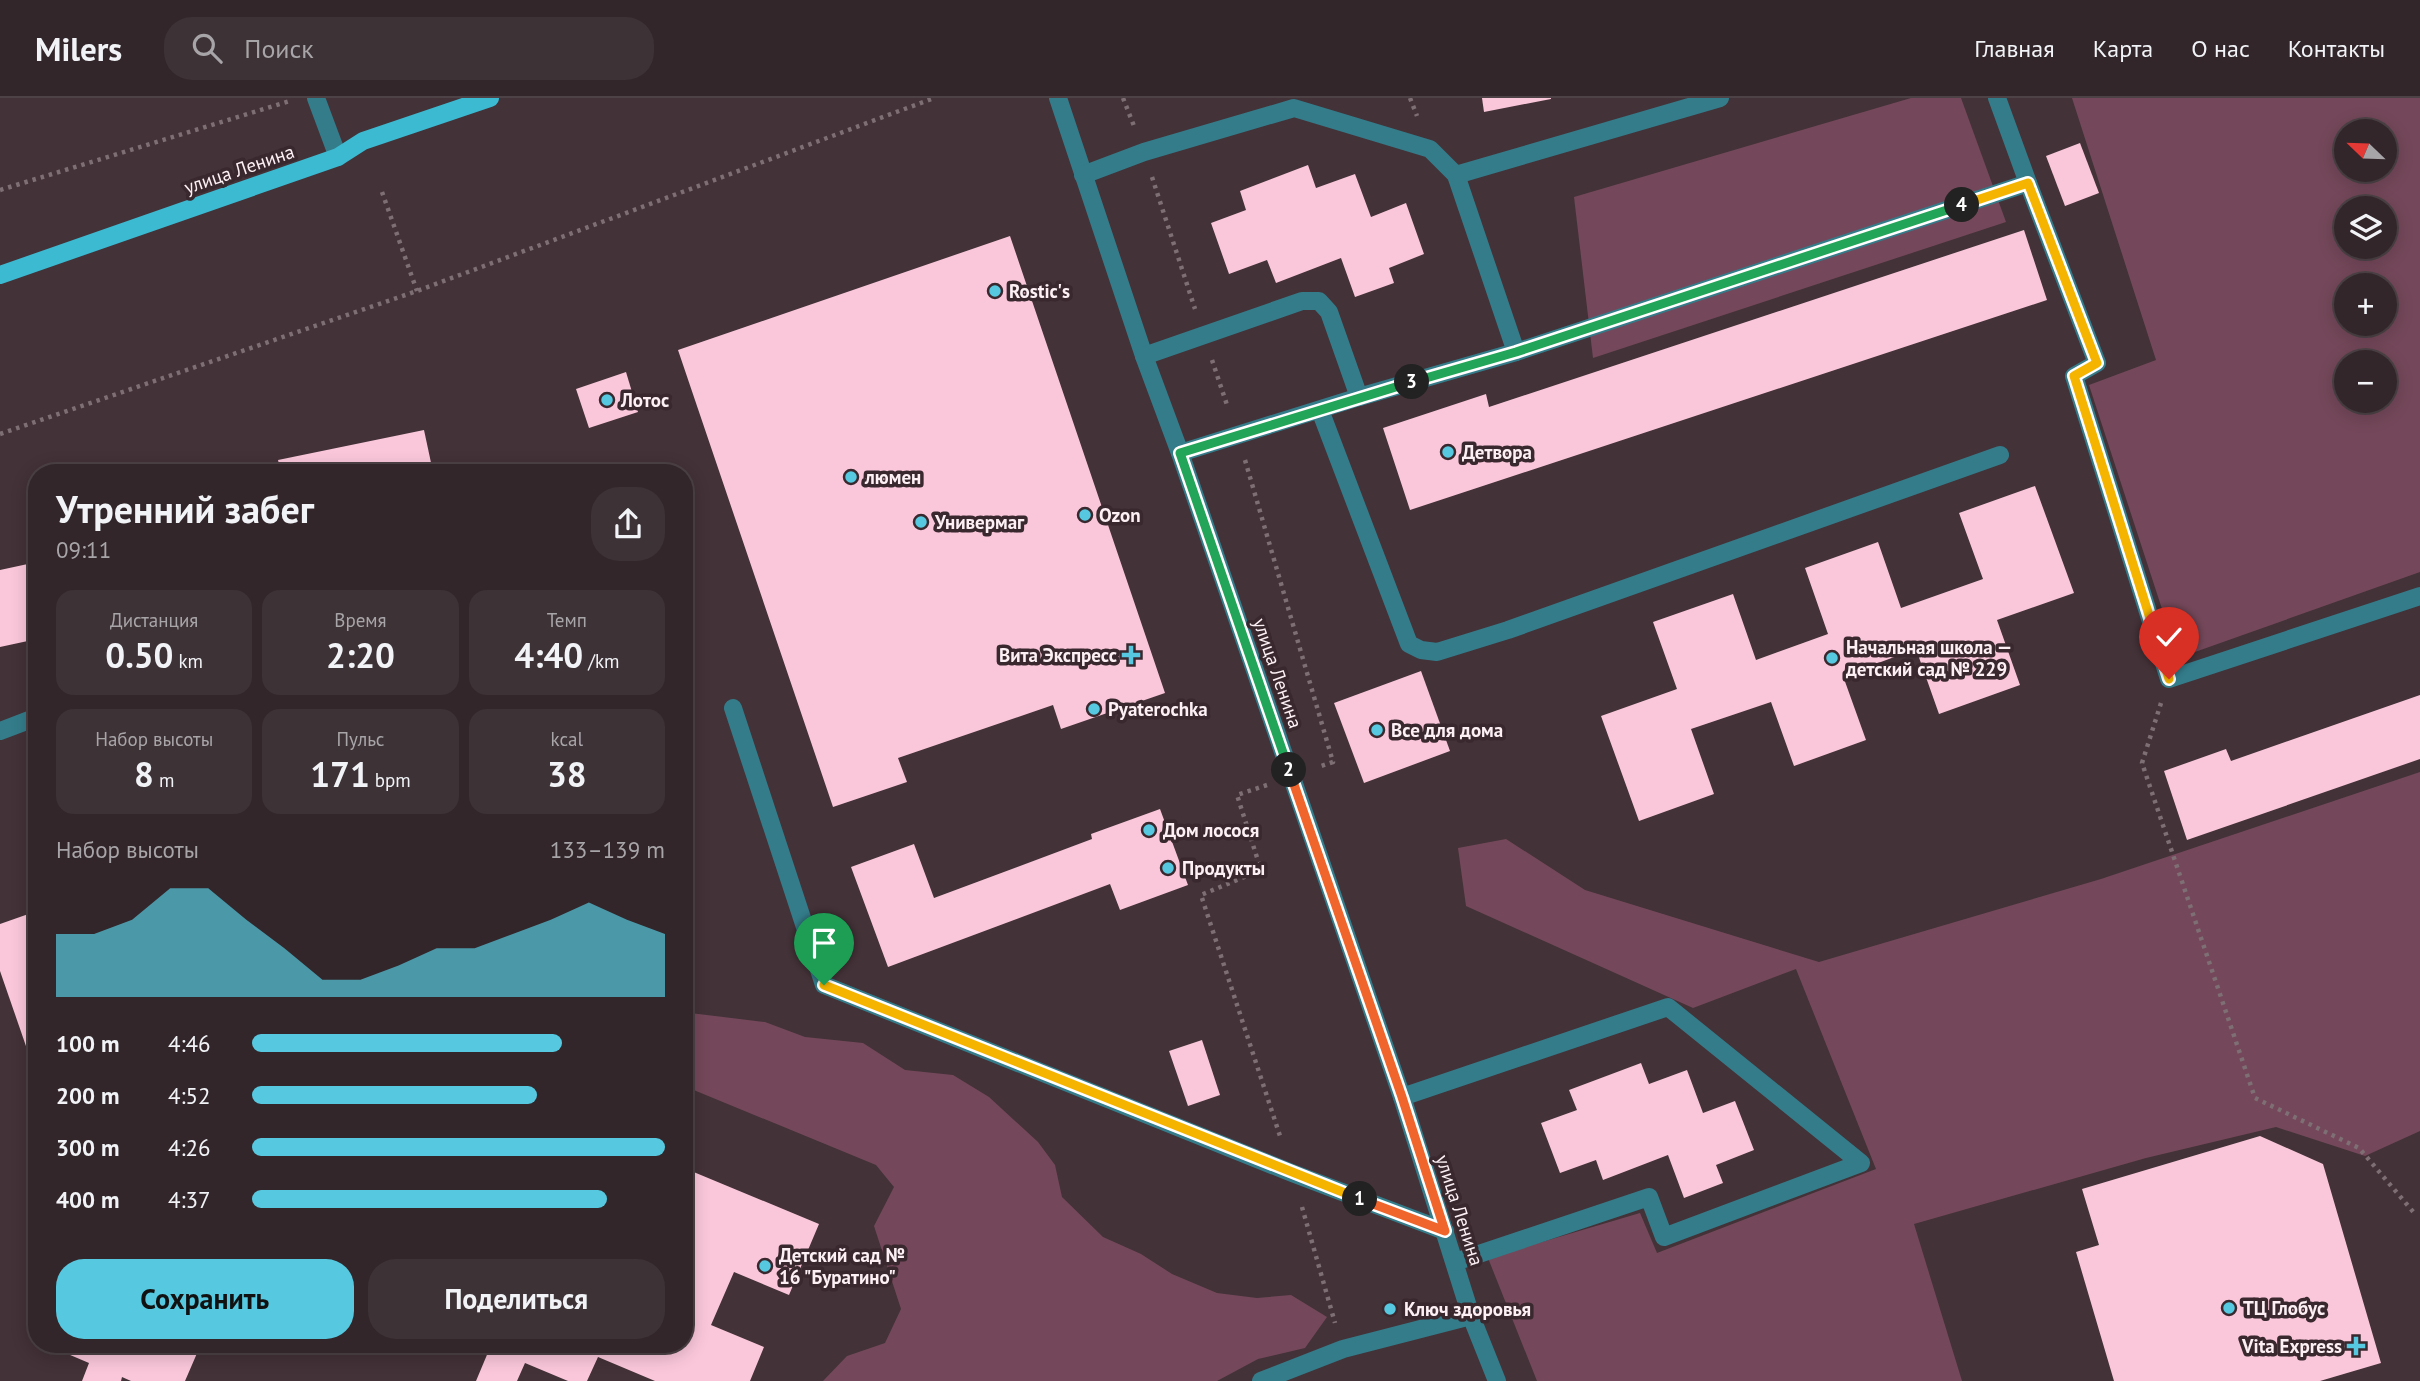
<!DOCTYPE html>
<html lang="ru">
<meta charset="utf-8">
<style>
body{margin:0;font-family:"PT Sans",sans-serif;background:#3d3236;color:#f1f3f6;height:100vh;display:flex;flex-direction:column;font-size:26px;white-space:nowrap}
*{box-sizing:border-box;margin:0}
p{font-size:23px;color:#a8a5a8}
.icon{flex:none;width:38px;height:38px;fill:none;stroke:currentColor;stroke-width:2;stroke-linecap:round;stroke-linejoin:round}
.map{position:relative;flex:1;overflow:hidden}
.side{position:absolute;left:28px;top:366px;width:665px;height:889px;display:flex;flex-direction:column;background:#32262a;border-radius:28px;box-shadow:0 4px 18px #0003,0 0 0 2px #4d4347}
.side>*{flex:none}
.needle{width:46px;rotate:293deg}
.controls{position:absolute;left:2334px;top:21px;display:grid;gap:14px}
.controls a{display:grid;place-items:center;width:63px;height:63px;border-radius:50%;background:#32262a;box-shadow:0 4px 18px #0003,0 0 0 2px #4d4347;font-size:35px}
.pin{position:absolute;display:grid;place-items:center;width:60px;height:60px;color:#fff;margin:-72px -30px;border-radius:50% 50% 50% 0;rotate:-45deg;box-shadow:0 0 7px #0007}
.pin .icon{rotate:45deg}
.km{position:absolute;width:35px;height:35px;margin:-18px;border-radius:50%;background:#222;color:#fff;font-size:19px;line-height:35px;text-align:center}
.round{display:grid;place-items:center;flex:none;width:74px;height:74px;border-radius:28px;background:#3d3236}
.headline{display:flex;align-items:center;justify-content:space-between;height:119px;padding:0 28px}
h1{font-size:38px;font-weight:700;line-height:52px}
.stats{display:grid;grid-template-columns:repeat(3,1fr);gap:10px;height:119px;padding:7px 28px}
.stats div{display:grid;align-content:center;border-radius:18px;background:#3d3236;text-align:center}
.stats b{font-size:35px;font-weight:700}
.stats small{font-size:19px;font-weight:400}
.stats p{font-size:19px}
.chart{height:196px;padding:14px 28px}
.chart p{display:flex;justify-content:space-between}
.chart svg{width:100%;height:126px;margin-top:7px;fill:#56c9e0;opacity:.7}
.cta{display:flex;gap:14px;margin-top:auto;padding:14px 28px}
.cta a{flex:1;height:80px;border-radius:28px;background:#56c9e0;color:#111;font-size:28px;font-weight:700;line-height:80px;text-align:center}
.cta a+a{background:#3d3236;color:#f1f3f6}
ul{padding:0 28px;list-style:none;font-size:23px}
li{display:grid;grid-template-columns:112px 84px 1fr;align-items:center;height:52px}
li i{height:18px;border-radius:9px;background:#56c9e0}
header{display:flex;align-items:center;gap:42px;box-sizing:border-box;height:98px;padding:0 35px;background:#32262a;border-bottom:2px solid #4d4347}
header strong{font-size:33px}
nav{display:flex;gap:38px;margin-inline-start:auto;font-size:24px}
.search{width:490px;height:63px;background:#3d3236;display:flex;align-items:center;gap:18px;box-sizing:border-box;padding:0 24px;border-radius:28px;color:#a8a5a8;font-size:26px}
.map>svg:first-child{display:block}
.green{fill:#74485a;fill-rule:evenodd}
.building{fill:#fac7da}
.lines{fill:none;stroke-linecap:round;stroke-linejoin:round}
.path{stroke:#7e6f74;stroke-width:4.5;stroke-dasharray:3.5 5;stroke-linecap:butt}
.minor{stroke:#347c8a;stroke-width:18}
.major{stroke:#3bbad2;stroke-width:18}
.split-1-casing{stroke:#fff;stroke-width:14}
.split-2-casing{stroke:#fff;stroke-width:14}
.split-3-casing{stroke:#fff;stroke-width:14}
.split-4-casing{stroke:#fff;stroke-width:14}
.split-5-casing{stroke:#fff;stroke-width:14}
.split-1{stroke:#f5b400;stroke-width:9}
.split-2{stroke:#f0652b;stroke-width:9}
.split-3{stroke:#22a559;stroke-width:9}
.split-4{stroke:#22a559;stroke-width:9}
.split-5{stroke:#f5b400;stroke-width:9}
.poi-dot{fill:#56c9e0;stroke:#39282e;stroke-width:2.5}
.labels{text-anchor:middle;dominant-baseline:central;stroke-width:7;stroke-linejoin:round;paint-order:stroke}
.street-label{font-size:19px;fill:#fcf0f5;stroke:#39282e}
.poi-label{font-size:19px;font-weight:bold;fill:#fcf0f5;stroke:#39282e;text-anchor:start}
</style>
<header>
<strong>Milers</strong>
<div class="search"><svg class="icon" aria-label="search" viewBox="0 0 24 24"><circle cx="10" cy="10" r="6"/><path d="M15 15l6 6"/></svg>Поиск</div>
<nav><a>Главная</a><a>Карта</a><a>О нас</a><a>Контакты</a></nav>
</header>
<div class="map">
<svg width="2420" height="1283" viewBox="0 0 2420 1283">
<rect width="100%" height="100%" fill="#433238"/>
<g class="green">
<path d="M1911,0H1961L2006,124L1593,260L1574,99Z"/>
<path d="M2072,0H2420V474L2178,560L2089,287L2156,262ZM2347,33H2385V72H2347ZM2347,110H2385V149H2347ZM2385,187V226H2347V187ZM2347,264H2385V303H2347Z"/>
<path d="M2420,674V1033L2365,1058L2276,1029L2146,1060L1914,1126L1962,1283H1537L1488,1160L1640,1115L1657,1155L1876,1071L1796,871L1693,910L1466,808L1458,750L1506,741L1585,792L1819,864L2101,781Z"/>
<path d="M690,915L765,924L805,939L863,945L905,972L953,977L989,999L1038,1044L1055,1067L1062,1099L1103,1139L1141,1156L1172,1176L1217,1195L1257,1200L1291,1197L1327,1219L1305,1250L1258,1261L1217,1283H823L847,1258L885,1245L901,1211L874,1128L894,1089L876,1067L684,988V918Z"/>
</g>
<g class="building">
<path d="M1482,0H1551V1L1484,14Z"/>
<path d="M2080,45L2099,95L2065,108L2046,58Z"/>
<path d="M1308,67L1316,90L1355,76L1371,119L1406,105L1424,156L1389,170L1394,185L1355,199L1341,160L1276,185L1267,162L1229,176L1211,125L1246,112L1240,93Z"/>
<path d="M2024,132L2047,202L1410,412L1383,330L1486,296L1489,309Z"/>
<path d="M1010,138L1165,595L1061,631L1053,607L898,660L907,684L833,709L678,252Z"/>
<path d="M626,274L638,314L589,330L576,291Z"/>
<path d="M424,332L433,374H281L278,362Z"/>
<path d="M2035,388L2074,495L1997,522L2020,587L1939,616L1916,551L1843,578L1866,642L1794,668L1771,604L1691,631L1714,696L1639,723L1601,618L1677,591L1653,524L1733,496L1756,562L1828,536L1805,470L1878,444L1901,510L1983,481L1959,415Z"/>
<path d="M37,464V541L0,549V472Z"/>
<path d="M1421,573L1450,653L1364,685L1334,605Z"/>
<path d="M2420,597V661L2187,742L2164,673L2226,651L2231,663Z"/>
<path d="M1160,711L1188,787L1120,812L1110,786L888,869L851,769L914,746L934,800L1092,741L1091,736Z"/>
<path d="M37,813V977H36L0,873V826Z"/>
<path d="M1202,942L1220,997L1188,1008L1169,953Z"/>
<path d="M1641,965L1649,986L1687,972L1703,1015L1735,1003L1754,1052L1716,1067L1723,1085L1684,1100L1668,1057L1603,1082L1596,1062L1560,1075L1541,1025L1577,1012L1569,992Z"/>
<path d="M2260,1038L2323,1066L2381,1265L2320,1283H2114L2076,1154L2099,1147L2082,1091Z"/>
<path d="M684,1070L819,1126L789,1197L734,1174L711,1227L764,1249L750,1283H655L598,1259L587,1283H568L525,1265L517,1283H476L489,1252L475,1246H684V1167L691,1151L684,1148Z"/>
<path d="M50,1246H201L185,1283H131L122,1279L121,1283H82L89,1265L49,1248Z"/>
</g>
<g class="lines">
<g class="path">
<path d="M1123,0L1134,28"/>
<path d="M1410,0L1417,18"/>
<path d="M1152,79L1195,211"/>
<path d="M0,92L290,3"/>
<path d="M382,94L417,193"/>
<path d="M1212,262L1228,310"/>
<path d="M0,336L417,193L934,0"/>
<path d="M1245,362L1333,664L1318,669"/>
<path d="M2161,605L2142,665L2255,1000L2359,1050L2415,1116"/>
<path d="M1267,687L1237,697L1261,772L1201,797L1281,1041"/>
<path d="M1302,1109L1335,1225"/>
</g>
<g class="minor">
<path d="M316,0L338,59"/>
<path d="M1058,0L1144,258L1180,355L1402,999L1471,1218L1497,1283"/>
<path d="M1997,0L2028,85"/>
<path d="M1083,77L1144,54L1294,10L1430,51L1456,77L1720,0"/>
<path d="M1456,77L1516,254"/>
<path d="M1144,258L1302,203H1319L1329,214L1359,299"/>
<path d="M1320,312L1409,546L1421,552L1437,554L1508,532L2000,357"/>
<path d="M1180,355L1359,299L1516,254L2028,85L2097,265L2074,278L2169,581L2420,498"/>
<path d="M733,610L824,887L1292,1075L1445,1133"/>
<path d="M0,633L37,619"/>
<path d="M1402,999L1668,909L1861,1065L1664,1139L1649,1099L1455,1164"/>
<path d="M1261,1283L1343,1251L1471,1218"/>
</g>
<path class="major" d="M0,177L338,59L363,43L490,0"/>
</g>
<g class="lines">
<g class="split-1-casing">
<path id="split-1" d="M824,887L1360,1101"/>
</g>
<g class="split-2-casing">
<path id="split-2" d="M1289,672L1402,999L1445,1133L1360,1101"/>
</g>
<g class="split-3-casing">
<path id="split-3" d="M1289,672L1180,355L1412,284"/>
</g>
<g class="split-4-casing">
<path id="split-4" d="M1412,284L1516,254L1962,107"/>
</g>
<g class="split-5-casing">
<path id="split-5" d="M1962,107L2028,85L2097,265L2074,278L2169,581"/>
</g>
<use href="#split-1" class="split-1"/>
<use href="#split-2" class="split-2"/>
<use href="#split-3" class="split-3"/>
<use href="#split-4" class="split-4"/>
<use href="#split-5" class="split-5"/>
</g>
<g class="poi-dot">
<circle cx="995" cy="193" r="7"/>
<circle cx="607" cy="302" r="7"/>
<circle cx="1448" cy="354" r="7"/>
<circle cx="851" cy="379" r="7"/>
<circle cx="1085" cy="417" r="7"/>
<circle cx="921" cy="424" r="7"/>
<path d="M1127.5 546.5h7v7h7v7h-7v7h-7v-7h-7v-7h7z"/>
<circle cx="1832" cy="560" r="7"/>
<circle cx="1094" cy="611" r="7"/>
<circle cx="1377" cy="632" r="7"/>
<circle cx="1149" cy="732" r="7"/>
<circle cx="1168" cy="770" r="7"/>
<circle cx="765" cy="1168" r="7"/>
<circle cx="2229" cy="1210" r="7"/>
<circle cx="1390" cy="1211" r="7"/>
<path d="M2352.5 1237.5h7v7h7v7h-7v7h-7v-7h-7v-7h7z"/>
</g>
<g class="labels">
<g class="street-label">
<text transform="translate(239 71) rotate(-19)">улица Ленина</text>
<text transform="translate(1278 575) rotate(71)">улица Ленина</text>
<text transform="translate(1460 1112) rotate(72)">улица Ленина</text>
</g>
<g class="poi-label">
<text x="1009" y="193">Rostiс's</text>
<text x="621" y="302">Лотос</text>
<text x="1462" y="354">Детвора</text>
<text x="865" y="379">люмен</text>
<text x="1099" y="417">Ozon</text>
<text x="935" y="424">Универмаг</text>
<text x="1846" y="549">Начальная школа —<tspan x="1846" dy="22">детский сад № 229</tspan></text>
<text x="1117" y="557" text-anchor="end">Вита Экспресс</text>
<text x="1108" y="611">Pyaterochka</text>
<text x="1391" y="632">Все для дома</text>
<text x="1163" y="732">Дом лосося</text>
<text x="1182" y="770">Продукты</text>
<text x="779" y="1157">Детский сад №<tspan x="779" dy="22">16 "Буратино"</tspan></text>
<text x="2243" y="1210">ТЦ Глобус</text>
<text x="1404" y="1211">Ключ здоровья</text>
<text x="2342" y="1248" text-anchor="end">Vita Express</text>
</g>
</g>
</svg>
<div class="controls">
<a><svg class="needle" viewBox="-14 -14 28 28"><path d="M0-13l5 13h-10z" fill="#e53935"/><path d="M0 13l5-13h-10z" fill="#a8a5a8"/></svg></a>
<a><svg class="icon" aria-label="layers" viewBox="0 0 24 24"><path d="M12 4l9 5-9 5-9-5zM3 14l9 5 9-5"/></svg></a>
<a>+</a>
<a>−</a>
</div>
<div class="pin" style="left:824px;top:887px;background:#1e9e55"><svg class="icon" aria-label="arrive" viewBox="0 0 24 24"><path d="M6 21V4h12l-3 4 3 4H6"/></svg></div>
<div class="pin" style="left:2169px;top:581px;background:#d93025"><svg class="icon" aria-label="check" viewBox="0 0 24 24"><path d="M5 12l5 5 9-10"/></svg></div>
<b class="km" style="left:1360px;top:1101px">1</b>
<b class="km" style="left:1289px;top:672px">2</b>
<b class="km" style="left:1412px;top:284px">3</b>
<b class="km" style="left:1962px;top:107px">4</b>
<section class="side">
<div class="headline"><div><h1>Утренний забег</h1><p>09:11</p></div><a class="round"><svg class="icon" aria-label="share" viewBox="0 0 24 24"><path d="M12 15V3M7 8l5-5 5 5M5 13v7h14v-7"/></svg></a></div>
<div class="stats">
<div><p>Дистанция</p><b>0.50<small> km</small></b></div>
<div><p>Время</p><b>2:20</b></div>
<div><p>Темп</p><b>4:40<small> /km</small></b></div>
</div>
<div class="stats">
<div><p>Набор высоты</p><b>8<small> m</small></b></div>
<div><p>Пульс</p><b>171<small> bpm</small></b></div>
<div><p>kcal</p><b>38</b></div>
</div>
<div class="chart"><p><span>Набор высоты</span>133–139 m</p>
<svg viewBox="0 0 160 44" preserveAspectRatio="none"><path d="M0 44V22L10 22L20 17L30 6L40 6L50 17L60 27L70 38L80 38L90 33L100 27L110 27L120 22L130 17L140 11L150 17L160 22V44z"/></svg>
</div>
<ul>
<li><b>100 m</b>4:46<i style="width:75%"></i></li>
<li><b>200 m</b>4:52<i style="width:69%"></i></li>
<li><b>300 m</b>4:26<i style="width:100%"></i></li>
<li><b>400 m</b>4:37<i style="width:86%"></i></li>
</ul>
<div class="cta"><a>Сохранить</a><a>Поделиться</a></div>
</section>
</div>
